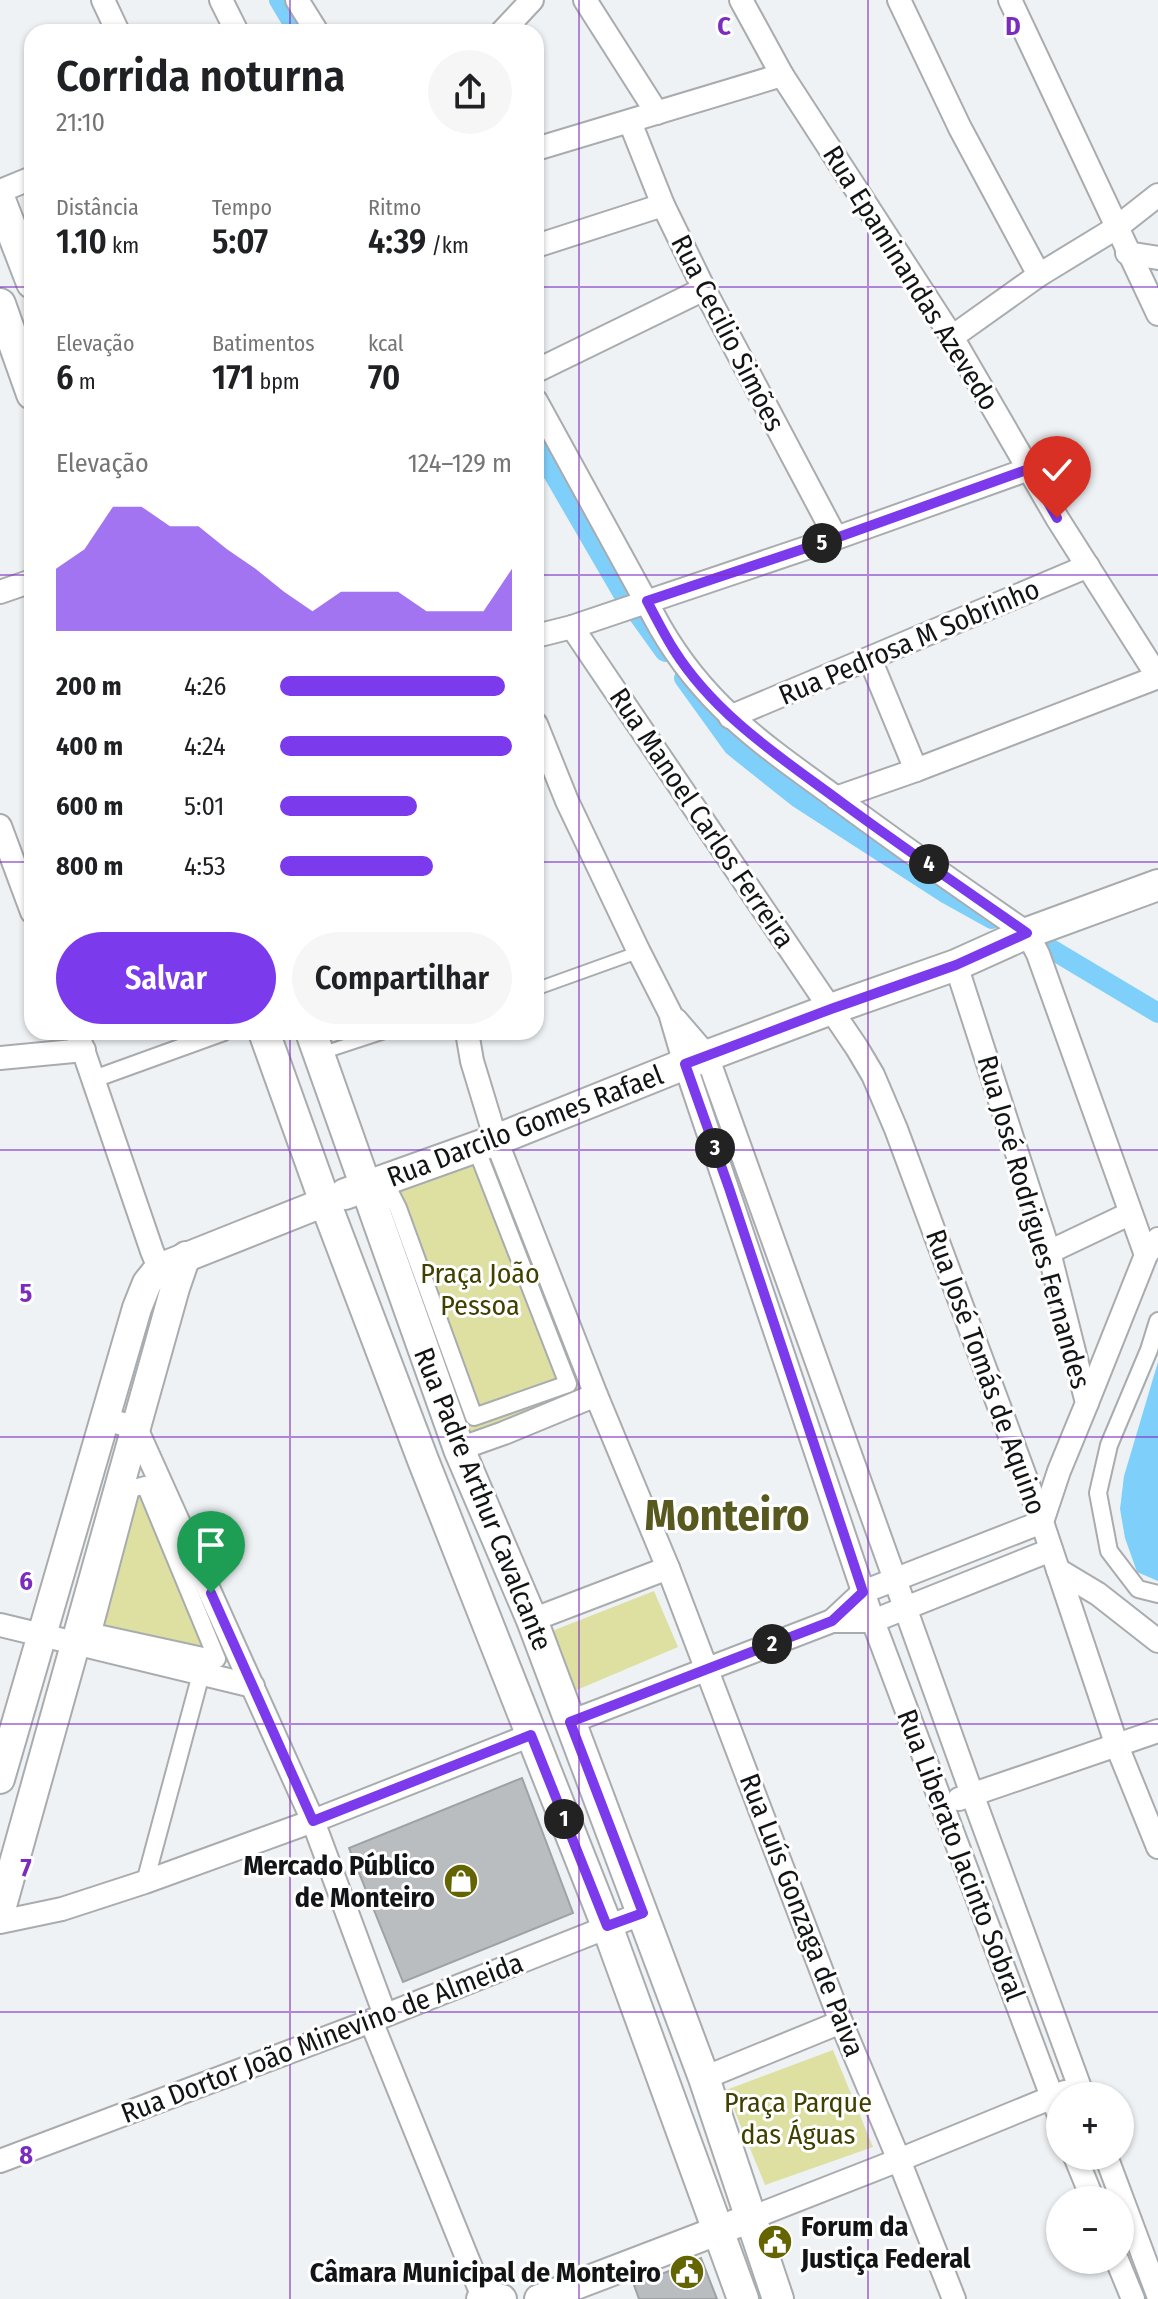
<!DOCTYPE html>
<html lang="pt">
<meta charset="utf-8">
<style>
body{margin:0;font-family:"Fira Sans Condensed",sans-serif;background:#f6f6f6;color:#202124;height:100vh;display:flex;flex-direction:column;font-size:30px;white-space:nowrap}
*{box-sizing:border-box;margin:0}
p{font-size:26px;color:#757577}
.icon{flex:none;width:44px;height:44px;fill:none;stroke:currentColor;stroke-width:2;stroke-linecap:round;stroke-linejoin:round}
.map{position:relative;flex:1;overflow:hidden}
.details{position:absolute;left:24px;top:24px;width:520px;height:1016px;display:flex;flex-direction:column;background:#fff;border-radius:24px;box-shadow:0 2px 6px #0004}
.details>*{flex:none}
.fabs{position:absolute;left:1046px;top:2082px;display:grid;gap:16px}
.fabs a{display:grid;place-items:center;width:88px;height:88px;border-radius:50%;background:#fff;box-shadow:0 2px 6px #0004;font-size:40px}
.pin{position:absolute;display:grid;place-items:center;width:68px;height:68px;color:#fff;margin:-82px -34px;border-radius:50% 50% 50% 0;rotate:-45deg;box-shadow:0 0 8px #0007}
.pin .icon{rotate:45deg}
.km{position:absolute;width:40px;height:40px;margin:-20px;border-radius:50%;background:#222;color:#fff;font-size:22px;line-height:40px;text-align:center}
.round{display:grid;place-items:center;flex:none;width:84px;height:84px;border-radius:42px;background:#f6f6f6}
.head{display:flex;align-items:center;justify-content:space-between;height:136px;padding:0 32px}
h1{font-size:44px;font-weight:600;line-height:60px}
.metrics{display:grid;grid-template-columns:repeat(3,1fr);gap:12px;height:136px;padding:8px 32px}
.metrics div{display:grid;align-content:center}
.metrics b{font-size:34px;font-weight:600}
.metrics small{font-size:22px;font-weight:400}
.metrics p{font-size:22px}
.chart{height:224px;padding:16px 32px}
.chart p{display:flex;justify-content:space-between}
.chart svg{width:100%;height:144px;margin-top:8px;fill:#7c3aed;opacity:.7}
.button{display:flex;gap:16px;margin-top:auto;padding:16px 32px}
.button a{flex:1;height:92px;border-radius:48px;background:#7c3aed;color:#fff;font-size:32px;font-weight:600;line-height:92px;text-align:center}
.button a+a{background:#f6f6f6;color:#202124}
ul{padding:0 32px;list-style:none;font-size:26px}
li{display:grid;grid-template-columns:128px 96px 1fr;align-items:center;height:60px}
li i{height:20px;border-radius:10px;background:#7c3aed}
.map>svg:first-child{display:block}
.green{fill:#dde0a1}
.water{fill:#7fcffb}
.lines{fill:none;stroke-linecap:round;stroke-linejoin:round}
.canal{stroke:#7fcffb;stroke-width:20}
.building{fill:#b9bdbf;stroke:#9fa2a4;stroke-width:2}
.service-casing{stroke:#a9acae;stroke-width:15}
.pedestrian-casing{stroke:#a9acae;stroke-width:20}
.minor-casing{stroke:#a9acae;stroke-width:26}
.tertiary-casing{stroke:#a9acae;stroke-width:32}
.secondary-casing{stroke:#a9acae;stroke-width:34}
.service{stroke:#fff;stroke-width:11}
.pedestrian{stroke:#fff;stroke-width:16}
.minor{stroke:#fff;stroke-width:22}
.tertiary{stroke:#fff;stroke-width:28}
.secondary{stroke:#fff;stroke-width:30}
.route-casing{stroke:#fff;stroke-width:16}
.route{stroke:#7c3aed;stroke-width:10}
.grid{fill:none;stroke:#7b2cbf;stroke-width:2;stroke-opacity:0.55}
.labels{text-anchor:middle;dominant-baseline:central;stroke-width:6;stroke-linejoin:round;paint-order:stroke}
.street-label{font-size:28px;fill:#131415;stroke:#fff}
.park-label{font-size:28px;fill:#404001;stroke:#fff}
.poi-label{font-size:28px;font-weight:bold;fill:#131415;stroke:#fff;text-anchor:end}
.town-label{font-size:44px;font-weight:bold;fill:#58591e;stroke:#fff}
.grid-label{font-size:26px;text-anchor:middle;font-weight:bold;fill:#7b2cbf;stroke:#fff;stroke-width:6;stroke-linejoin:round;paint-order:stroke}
</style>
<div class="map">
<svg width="1158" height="2299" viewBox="0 0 1158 2299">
<rect width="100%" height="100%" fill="#eef2f4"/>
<g class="green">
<path d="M493,1148L584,1389L469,1440L375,1190Z"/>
<path d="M145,1485L217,1659L93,1632L131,1489Z"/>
<path d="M654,1591L678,1647L572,1692L552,1631Z"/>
<path d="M833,2050L873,2147L765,2185L726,2090Z"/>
</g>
<path class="water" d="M1158,1362V1581L1137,1572L1125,1538L1120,1509L1124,1476Z"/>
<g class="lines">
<g class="canal">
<path d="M279,0L298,32"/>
<path d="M536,444L626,599"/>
<path d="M637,613L665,652"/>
<path d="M684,678L733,746L797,797L947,894L992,919"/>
<path d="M1046,946L1158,1013"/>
</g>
</g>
<g class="building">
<path d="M522,1778L573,1913L403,1982L349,1848Z"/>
<path d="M701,2258L717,2299H639L634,2285Z"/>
</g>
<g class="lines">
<g class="service-casing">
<g id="service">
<path d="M536,989L639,952"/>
<path d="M322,1053L386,1032"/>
</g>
</g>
<g class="pedestrian-casing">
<g id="pedestrian">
<path d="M94,1079L224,1032"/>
<path d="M478,1153L568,1384L474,1417L398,1208L387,1186Z"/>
<path d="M1158,1321L1149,1350L1109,1445L1098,1493L1109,1551L1138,1589L1158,1594"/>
<path d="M145,1485L217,1659L93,1632L131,1489Z"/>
<path d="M145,1882L201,1674"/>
</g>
</g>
<g class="minor-casing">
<g id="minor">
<path d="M103,0L118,32"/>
<path d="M221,0L237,32"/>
<path d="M297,0L317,32"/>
<path d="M585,0L657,113"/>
<path d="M741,0L782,75L952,337L1057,518L1158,677"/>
<path d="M899,0L960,128L1039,275"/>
<path d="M1010,0L1158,314"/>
<path d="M502,32L532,0"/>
<path d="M630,122L663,205L704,289L836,538"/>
<path d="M536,149L782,75"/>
<path d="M0,191L32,178"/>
<path d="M536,246L663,205"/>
<path d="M1127,253L1158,258"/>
<path d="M952,337L1039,275L1116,228L1158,195"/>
<path d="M536,371L704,289"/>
<path d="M536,401L660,627C706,707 765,746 838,799C900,845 963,889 1027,933L1038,954L1146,1255"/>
<path d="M0,592L32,581"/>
<path d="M572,627L857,1048L873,1075L896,1129L1042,1522L1117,1746L1158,1847"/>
<path d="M536,636L572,627L836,538L1029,469"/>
<path d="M870,659L916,770"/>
<path d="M730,717L1088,566"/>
<path d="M536,724L567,801L639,952L670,1013L685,1064L873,1621L1060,2118"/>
<path d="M836,798L916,770L1158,677"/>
<path d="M0,826L32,912"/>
<path d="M956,965L1049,1252L1087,1403L1059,1471L1042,1522"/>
<path d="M676,1020L707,1056L972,1794L1083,2096"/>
<path d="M77,1032L152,1251L159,1268L170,1281"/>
<path d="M467,1032L472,1061L496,1140L596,1395L668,1568L841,2022L899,2160L954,2299"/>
<path d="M0,1058L84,1050"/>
<path d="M1049,1252L1129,1214"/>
<path d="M1087,1403L1146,1255L1158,1239"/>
<path d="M106,1419L136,1428L313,1821L385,2015"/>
<path d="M459,1449L504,1433L596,1395"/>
<path d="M1058,1570L1098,1594L1158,1641"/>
<path d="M532,1620L668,1568"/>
<path d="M832,1621L863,1592L1042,1522"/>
<path d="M0,1625L253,1686"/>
<path d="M570,1722L832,1621H873L1051,1550"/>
<path d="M959,1799L1158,1731"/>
<path d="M0,1922L62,1909L145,1882L313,1821L531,1735"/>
<path d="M371,2021L483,2297"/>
<path d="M704,2078L841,2022"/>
<path d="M1075,2156L1093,2200"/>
<path d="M1106,2156L1158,2295"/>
<path d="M0,2161L371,2021L643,1913"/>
<path d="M751,2218L899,2160L1065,2092"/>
<path d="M1117,2260L1133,2299"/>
</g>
</g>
<g class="tertiary-casing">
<g id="tertiary">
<path d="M0,1779L137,1308L147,1283L159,1268L325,1202"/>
<path d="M0,1913L175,1288L186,1256"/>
<path d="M481,2299L490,2296L502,2299"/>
<path d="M539,2299L751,2218"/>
</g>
</g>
<g class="secondary-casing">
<g id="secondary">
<path d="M0,200L32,283"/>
<path d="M0,304L32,394"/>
<path d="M264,1032L325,1202L423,1460L607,1926L743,2299"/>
<path d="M311,1032L459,1449L532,1620L704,2078L778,2299"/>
<path d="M345,1194L496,1140L685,1064L831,1009L956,965L1027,933L1158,885"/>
</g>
</g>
<use href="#service" class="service"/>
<use href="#pedestrian" class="pedestrian"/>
<use href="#minor" class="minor"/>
<use href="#tertiary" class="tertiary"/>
<use href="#secondary" class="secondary"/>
</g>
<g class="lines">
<g class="route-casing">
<path id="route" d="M211,1593L313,1821L531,1735L607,1926L643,1913L570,1722L832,1621L863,1592L729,1188L685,1064L831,1009L956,965L1027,933C964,889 902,847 841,802C780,757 715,715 674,650C664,634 656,618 647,601L836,538L1029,469L1057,518"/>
</g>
<use href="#route" class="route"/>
</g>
<path class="grid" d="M290,0V32M579,0V2299M868,0V2299M0,287H32M536,287H1158M0,575H32M536,575H1158M0,862H32M536,862H1158M290,1032V2299M0,1150H1158M0,1437H1158M0,1724H1158M0,2012H1158"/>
<defs>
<g id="shop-disc" transform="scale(1.8)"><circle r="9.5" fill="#646500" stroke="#fff"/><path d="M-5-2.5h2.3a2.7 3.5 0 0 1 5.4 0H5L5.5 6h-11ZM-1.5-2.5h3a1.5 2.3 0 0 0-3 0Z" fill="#fff"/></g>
<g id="civic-disc" transform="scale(1.8)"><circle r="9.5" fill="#646500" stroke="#fff"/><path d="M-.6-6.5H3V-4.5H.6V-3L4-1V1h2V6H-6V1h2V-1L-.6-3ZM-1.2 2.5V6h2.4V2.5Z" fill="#fff"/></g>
</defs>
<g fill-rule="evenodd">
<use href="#shop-disc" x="461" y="1881"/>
<use href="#civic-disc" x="775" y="2242"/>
<use href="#civic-disc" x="687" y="2272"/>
</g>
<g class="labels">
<g class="street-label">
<text transform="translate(911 278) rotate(58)">Rua Epaminandas Azevedo</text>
<text transform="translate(728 333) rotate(63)">Rua Cecilio Simões</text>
<text transform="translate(909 642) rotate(-23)">Rua Pedrosa M Sobrinho</text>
<text transform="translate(702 818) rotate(56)">Rua Manoel Carlos Ferreira</text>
<text transform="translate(525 1126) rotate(-21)">Rua Darcilo Gomes Rafael</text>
<text transform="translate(1034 1222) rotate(74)">Rua José Rodrigues Fernandes</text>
<text transform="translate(986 1372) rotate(70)">Rua José Tomás de Aquino</text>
<text transform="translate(483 1499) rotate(68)">Rua Padre Arthur Cavalcante</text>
<text transform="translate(961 1855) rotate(69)">Rua Liberato Jacinto Sobral</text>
<text transform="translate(802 1915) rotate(69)">Rua Luís Gonzaga de Paiva</text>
<text transform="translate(322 2038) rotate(-21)">Rua Dortor João Minevino de Almeida</text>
</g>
<g class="park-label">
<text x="480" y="1273">Praça João<tspan x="480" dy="32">Pessoa</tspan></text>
<text x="798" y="2102">Praça Parque<tspan x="798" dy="32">das Águas</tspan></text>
</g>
<g class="poi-label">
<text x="435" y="1865">Mercado Público<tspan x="435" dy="32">de Monteiro</tspan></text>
<text x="801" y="2226" text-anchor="start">Forum da<tspan x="801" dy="32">Justiça Federal</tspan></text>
<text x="661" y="2272">Câmara Municipal de Monteiro</text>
</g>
<g class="town-label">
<text x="727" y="1515">Monteiro</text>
</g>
</g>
<g class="grid-label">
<text x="724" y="35">C</text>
<text x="1013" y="35">D</text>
<text x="26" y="1302">5</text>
<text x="26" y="1590">6</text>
<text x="26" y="1877">7</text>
<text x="26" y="2164">8</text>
</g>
</svg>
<div class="fabs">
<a>+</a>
<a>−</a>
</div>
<div class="pin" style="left:211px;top:1593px;background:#1e9e55"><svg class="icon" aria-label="arrive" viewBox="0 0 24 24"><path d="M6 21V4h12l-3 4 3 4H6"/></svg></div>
<div class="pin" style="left:1057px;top:518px;background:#d93025"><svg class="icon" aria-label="check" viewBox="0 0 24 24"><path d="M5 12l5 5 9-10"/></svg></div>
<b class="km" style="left:564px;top:1819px">1</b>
<b class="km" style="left:772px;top:1644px">2</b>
<b class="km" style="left:715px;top:1148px">3</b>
<b class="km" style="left:929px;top:864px">4</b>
<b class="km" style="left:822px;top:543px">5</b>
<section class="details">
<div class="head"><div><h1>Corrida noturna</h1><p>21:10</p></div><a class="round"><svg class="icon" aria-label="share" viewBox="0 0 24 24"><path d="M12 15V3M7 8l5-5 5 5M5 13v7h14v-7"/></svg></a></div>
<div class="metrics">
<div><p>Distância</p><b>1.10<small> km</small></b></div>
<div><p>Tempo</p><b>5:07</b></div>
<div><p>Ritmo</p><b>4:39<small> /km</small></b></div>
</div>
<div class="metrics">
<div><p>Elevação</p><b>6<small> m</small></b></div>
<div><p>Batimentos</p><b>171<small> bpm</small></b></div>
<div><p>kcal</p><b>70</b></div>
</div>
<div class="chart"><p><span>Elevação</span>124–129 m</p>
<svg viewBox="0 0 160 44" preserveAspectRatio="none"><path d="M0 44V25L10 19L20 6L30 6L40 12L50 12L60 19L70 25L80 32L90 38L100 32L110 32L120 32L130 38L140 38L150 38L160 25V44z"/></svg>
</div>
<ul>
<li><b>200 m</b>4:26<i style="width:97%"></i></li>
<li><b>400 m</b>4:24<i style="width:100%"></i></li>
<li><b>600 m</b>5:01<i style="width:59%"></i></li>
<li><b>800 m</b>4:53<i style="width:66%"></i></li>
</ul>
<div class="button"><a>Salvar</a><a>Compartilhar</a></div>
</section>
</div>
